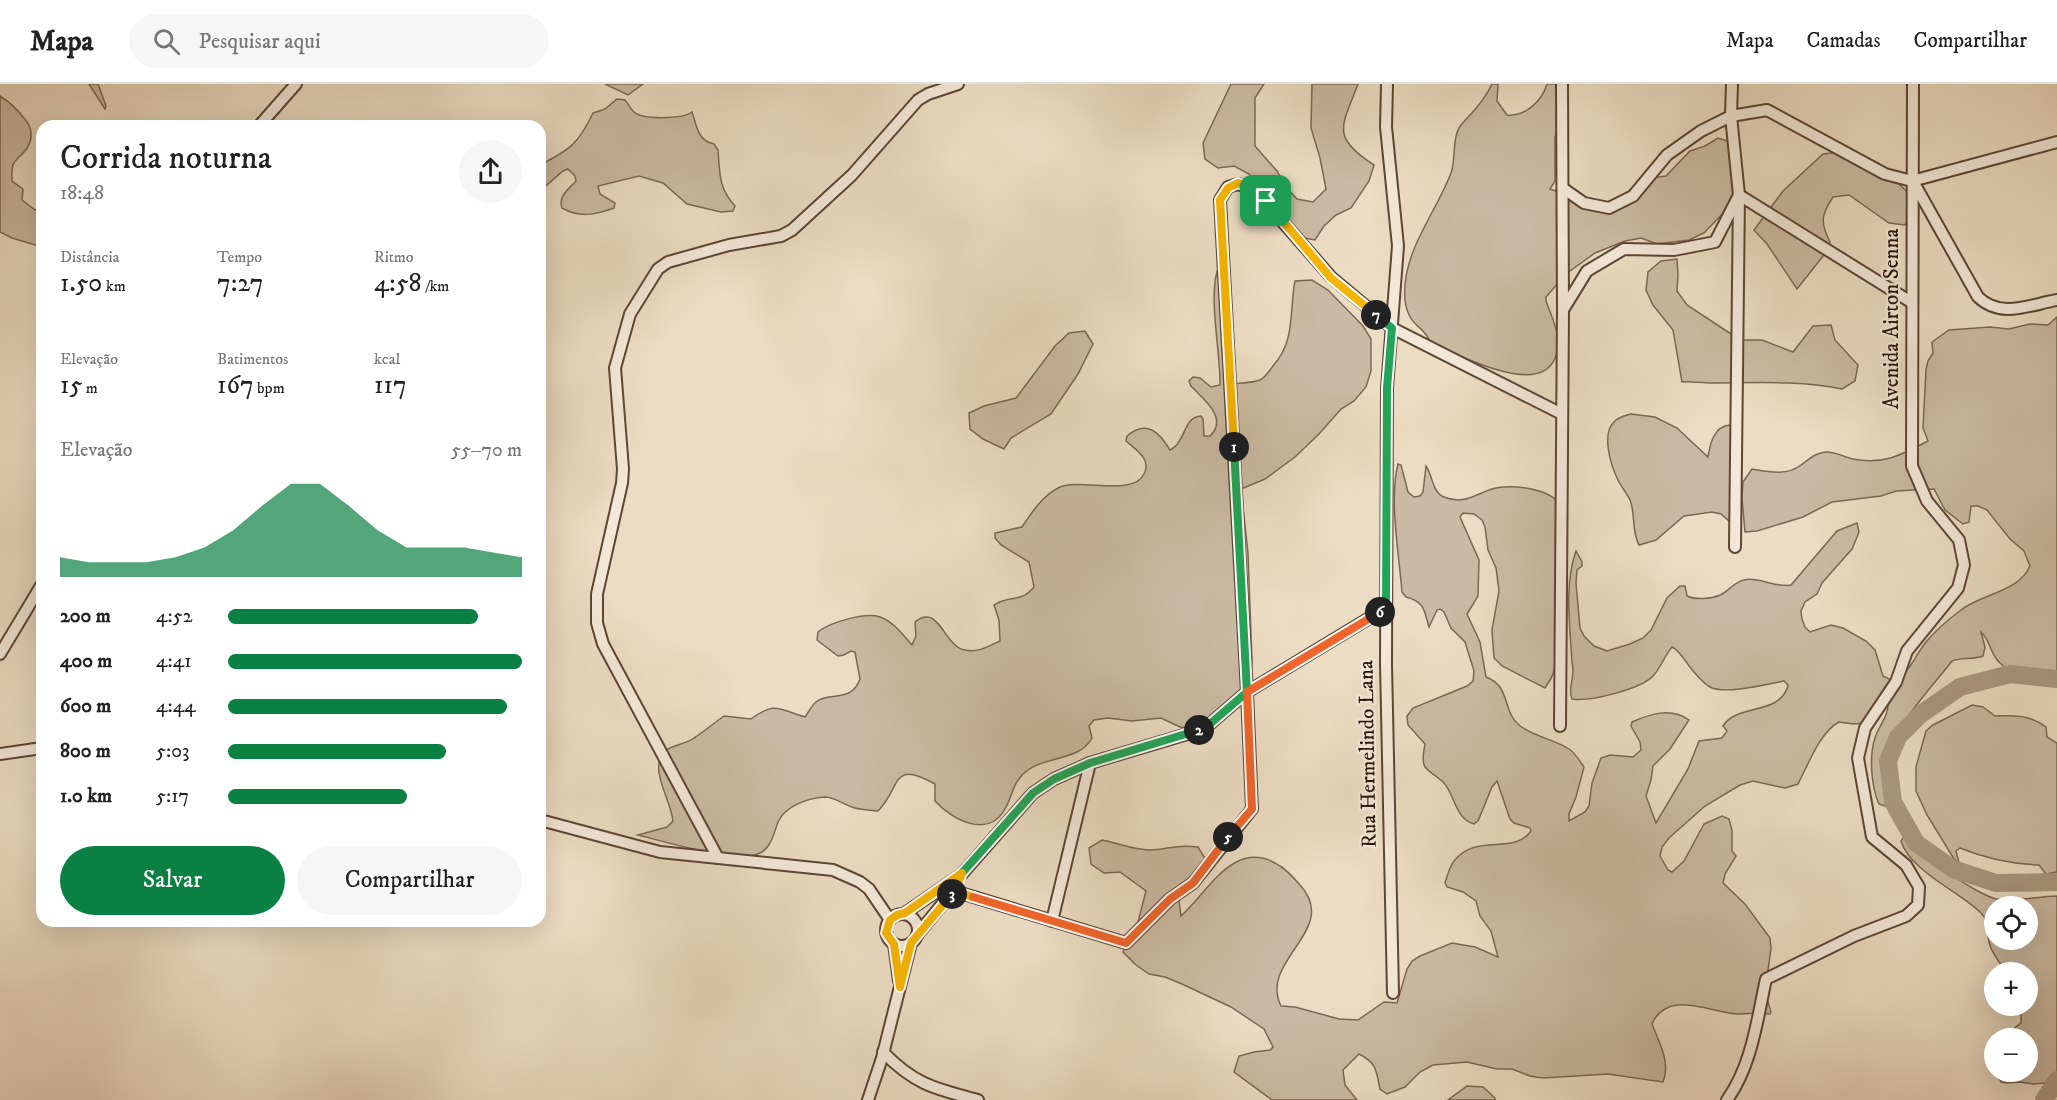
<!DOCTYPE html>
<html lang="pt">
<meta charset="utf-8">
<style>
body{margin:0;font-family:"IM FELL DW Pica",serif;background:#f6f6f6;color:#222;height:100vh;display:flex;flex-direction:column;font-size:22px;white-space:nowrap}
*{box-sizing:border-box;margin:0}
p{font-size:20px;color:#767676}
.icon{flex:none;width:33px;height:33px;fill:none;stroke:currentColor;stroke-width:2;stroke-linecap:round;stroke-linejoin:round}
.map{position:relative;flex:1;overflow:hidden}
.drawer{position:absolute;left:36px;top:36px;width:510px;height:807px;display:flex;flex-direction:column;background:#fff;border-radius:18px;box-shadow:0 6px 24px #0002}
.drawer>*{flex:none}
.controls{position:absolute;left:1984px;top:812px;display:grid;gap:12px}
.controls a{display:grid;place-items:center;width:54px;height:54px;border-radius:50%;background:#fff;box-shadow:0 6px 24px #0002;font-size:30px}
.pin{position:absolute;display:grid;place-items:center;width:51px;height:51px;color:#fff;margin:-26px;border-radius:12px;box-shadow:0 3px 9px #0006}
.km{position:absolute;width:30px;height:30px;margin:-15px;border-radius:50%;background:#222;color:#fff;font-size:16px;line-height:30px;text-align:center}
.round{display:grid;place-items:center;flex:none;width:63px;height:63px;border-radius:32px;background:#f6f6f6}
.summary{display:flex;align-items:center;justify-content:space-between;height:102px;padding:0 24px}
h1{font-size:33px;font-weight:600;line-height:45px}
.figures{display:grid;grid-template-columns:repeat(3,1fr);gap:9px;height:102px;padding:6px 24px}
.figures div{display:grid;align-content:center}
.figures b{font-size:26px;font-weight:600}
.figures small{font-size:16px;font-weight:400}
.figures p{font-size:16px}
.chart{height:168px;padding:12px 24px}
.chart p{display:flex;justify-content:space-between}
.chart svg{width:100%;height:108px;margin-top:6px;fill:#0b8043;opacity:.7}
.primary-button{display:flex;gap:12px;margin-top:auto;padding:12px 24px}
.primary-button a{flex:1;height:69px;border-radius:36px;background:#0b8043;color:#fff;font-size:24px;font-weight:600;line-height:69px;text-align:center}
.primary-button a+a{background:#f6f6f6;color:#222}
ul{padding:0 24px;list-style:none;font-size:20px}
li{display:grid;grid-template-columns:96px 72px 1fr;align-items:center;height:45px}
li i{height:15px;border-radius:8px;background:#0b8043}
header{display:flex;align-items:center;gap:36px;box-sizing:border-box;height:84px;padding:0 30px;background:#fff;border-bottom:2px solid #e0e0e0}
header strong{font-size:28px}
nav{display:flex;gap:33px;margin-inline-start:auto;font-size:21px}
.search{width:420px;height:54px;background:#f6f6f6;display:flex;align-items:center;gap:15px;box-sizing:border-box;padding:0 21px;border-radius:33px;color:#767676;font-size:22px}
.map>svg:first-child{display:block}
.green{fill:#cbbaa3;stroke:#7c6754;stroke-width:1.5;fill-rule:evenodd}
.lines{fill:none;stroke-linecap:round;stroke-linejoin:round}
.river{stroke:#ab9882;stroke-width:18}
.minor-casing{stroke:#5c4634;stroke-width:14}
.minor{stroke:#f3e8d8;stroke-width:10}
.split-1-casing{stroke:#fff;stroke-width:12}
.split-2-casing{stroke:#fff;stroke-width:12}
.split-3-casing{stroke:#fff;stroke-width:12}
.split-4-casing{stroke:#fff;stroke-width:12}
.split-5-casing{stroke:#fff;stroke-width:12}
.split-6-casing{stroke:#fff;stroke-width:12}
.split-7-casing{stroke:#fff;stroke-width:12}
.split-8-casing{stroke:#fff;stroke-width:12}
.split-1{stroke:#f5b400;stroke-width:8}
.split-2{stroke:#22a559;stroke-width:8}
.split-3{stroke:#22a559;stroke-width:8}
.split-4{stroke:#f5b400;stroke-width:8}
.split-5{stroke:#f0652b;stroke-width:8}
.split-6{stroke:#f0652b;stroke-width:8}
.split-7{stroke:#22a559;stroke-width:8}
.split-8{stroke:#f5b400;stroke-width:8}
.labels{text-anchor:middle;dominant-baseline:central;stroke-width:4.5;stroke-linejoin:round;paint-order:stroke}
.street-label{font-size:21px;fill:#2c1405;stroke:#f3e8d8}
</style>
<header>
<strong>Mapa</strong>
<div class="search"><svg class="icon" aria-label="search" viewBox="0 0 24 24"><circle cx="10" cy="10" r="6"/><path d="M15 15l6 6"/></svg>Pesquisar aqui</div>
<nav><a>Mapa</a><a>Camadas</a><a>Compartilhar</a></nav>
</header>
<div class="map">
<svg width="2057" height="1016" viewBox="0 0 2057 1016">
<rect width="100%" height="100%" fill="#ecdcc3"/>
<filter id="stains"><feTurbulence type="fractalNoise" baseFrequency=".00333" numOctaves="4"/><feColorMatrix values="0 0 0 0 .2 0 0 0 0 .09 0 0 0 0 .02 0 0 0 .5 -.17"/></filter>
<radialGradient id="worn" r=".72"><stop offset=".6" stop-color="#630" stop-opacity="0"/><stop offset="1" stop-color="#630" stop-opacity=".3"/></radialGradient>
<g class="green">
<path d="M89,0H98L106,22L105,25Z"/>
<path d="M605,0H643L628,11Z"/>
<path d="M1231,0H1264L1255,14V62L1277,87L1285,102L1297,115L1313,118L1326,105L1320,74L1311,44L1312,0H1358C1342,43 1330,52 1374,81L1369,97L1351,124L1336,131L1324,142L1315,156L1299,153L1266,119L1260,102L1249,90L1234,82L1218,84L1205,75L1203,59Z"/>
<path d="M1492,0H1498L1497,17L1507,31C1525,33 1542,17 1547,0H1568L1562,37L1555,53V97L1550,105L1612,125L1635,101L1650,94L1666,92L1690,67L1705,62L1718,54L1734,59L1735,109L1727,125L1704,149L1689,156L1657,160L1641,154L1625,157L1595,169L1566,190L1546,213V217C1550,229 1558,244 1558,257C1558,325 1459,271 1430,258C1425,242 1408,243 1405,216C1401,169 1435,131 1451,89C1456,75 1452,56 1459,44C1464,36 1472,30 1477,23C1483,16 1488,8 1492,0Z"/>
<path d="M0,12C11,19 17,25 24,34C34,45 33,58 24,68C21,72 16,75 14,79C11,84 12,91 12,97L23,105L22,116L35,126L42,124V163L12,154L0,148Z"/>
<path d="M617,15L625,16C628,19 630,25 634,28C642,36 683,35 692,28C697,43 698,57 714,60L718,66C720,88 718,104 735,122L733,127L721,128L687,120L663,99L639,92L598,102L600,110L615,119L614,124C595,131 580,134 562,124C558,112 568,106 576,97L575,92L568,85L563,87L540,107V81C571,65 578,60 593,29L605,25Z"/>
<path d="M1839,68C1861,79 1891,89 1908,109C1911,113 1913,121 1915,126L1905,141L1889,139L1849,111L1833,113C1821,131 1820,138 1830,158L1823,172L1797,205L1767,160L1754,146L1783,107L1823,70Z"/>
<path d="M1677,175L1678,191L1677,207L1687,221L1728,248L1742,256H1762L1793,268L1813,242L1831,241L1835,256L1858,281L1855,297L1842,305C1797,296 1754,299 1710,299C1700,299 1692,297 1682,298L1673,246L1653,221L1646,206L1648,188L1661,177Z"/>
<path d="M1219,182L1232,300C1240,299 1252,299 1260,296C1265,294 1270,286 1273,282C1296,256 1289,228 1295,197L1312,196L1328,206L1363,242L1371,255V287L1366,303L1354,317L1341,325L1319,350L1295,373L1265,395L1241,405L1248,469L1252,578L1249,596L1224,623L1207,637L1188,644L1180,643L1161,634L1132,637L1108,634L1094,636L1089,642L1092,654C1080,677 1046,672 1028,686C1013,696 1013,711 1005,725C988,755 952,736 935,717V700C890,675 902,703 878,727C871,726 863,726 855,724C846,722 835,713 825,713C808,714 785,722 778,738C774,749 771,764 760,769C739,780 662,757 638,751L667,743L673,737C671,720 661,705 659,688C656,659 678,665 694,654C705,647 714,639 724,632L751,635C776,617 778,625 805,633C808,629 812,621 816,618C828,607 851,620 860,595L855,568L851,567L844,571L838,572L817,556L818,548C830,538 866,528 880,533C894,538 903,551 912,561L916,552L915,538C939,518 944,563 965,566C978,569 989,562 1000,557L999,536L994,521C1009,511 1021,519 1034,503L1029,478L1001,461L995,454V449L1022,443C1032,428 1043,411 1060,403C1081,394 1133,413 1144,390C1152,375 1136,366 1126,357L1127,352C1147,335 1160,349 1170,366C1171,366 1178,360 1178,359C1186,349 1186,333 1201,332L1203,335L1204,352H1210C1229,334 1203,315 1191,302L1189,297L1193,293L1200,294L1211,303L1220,301C1221,269 1207,209 1219,182Z"/>
<path d="M2057,233V590C2040,592 2010,592 1998,577C1990,568 1990,556 1981,548L1985,563L1983,572C1972,576 1962,573 1952,577C1932,603 1897,639 1889,671C1885,688 1892,705 1885,722L1879,720C1871,702 1869,672 1875,654C1879,641 1889,632 1888,619C1868,639 1868,643 1839,638C1820,648 1808,681 1798,700L1785,704L1753,697L1740,701L1705,722L1669,754L1662,763L1660,772L1668,786L1672,788L1684,777L1704,740L1722,732L1729,735L1732,746V767L1736,772L1725,790L1723,799L1745,820L1770,854L1771,864L1765,908L1771,928L1770,930C1759,928 1748,930 1737,930C1709,928 1667,905 1652,940C1659,958 1671,979 1663,998L1608,990L1543,994L1530,992L1512,985H1497L1467,978L1433,981L1420,988L1405,1003L1387,1010L1380,1005C1376,986 1377,979 1359,970L1343,986L1345,1001L1357,1016H1272L1234,988L1239,972L1254,968L1270,966L1273,963L1264,945L1231,923L1182,900L1165,893L1149,890L1136,881L1123,868L1129,852L1138,838L1146,807L1120,788L1104,789L1091,780L1089,764L1102,756C1118,759 1133,766 1150,766C1169,765 1177,760 1198,763L1206,776L1179,817L1181,832C1209,807 1235,752 1280,782C1288,787 1294,794 1300,801C1341,846 1258,876 1281,922L1295,923L1339,935L1358,936L1384,918L1397,919L1407,885L1412,877L1420,872L1452,859L1475,863L1498,873L1491,847L1480,832L1476,817L1463,808L1447,803L1445,799C1447,792 1450,782 1454,777C1477,748 1513,772 1531,747L1530,744L1514,739L1510,735L1497,697L1492,703L1478,737L1474,740C1455,735 1455,711 1444,699C1438,693 1430,689 1425,683C1421,676 1424,667 1425,660L1408,641L1407,632L1413,624L1467,602L1473,597L1474,587L1465,558L1451,544L1444,528L1440,525L1437,526L1429,543C1424,526 1425,518 1406,513L1402,508C1399,470 1389,415 1398,380L1401,381L1408,408L1414,413L1420,412L1423,408L1426,382C1433,392 1432,408 1444,413C1466,422 1477,408 1496,404C1514,401 1556,404 1561,425C1568,450 1554,473 1556,497C1558,519 1561,573 1552,592C1551,596 1547,600 1545,604L1502,582L1494,574L1492,546L1499,507L1496,484L1488,466L1485,443L1482,436L1474,430L1463,429L1460,433L1479,476L1478,512L1467,530L1480,558L1486,593C1511,602 1502,627 1519,641C1530,651 1556,656 1569,665C1575,669 1580,677 1584,683L1576,713L1569,730V737L1585,728L1589,722L1592,699L1601,674L1610,671L1633,673L1641,666L1640,658L1631,642L1632,638C1650,630 1671,623 1689,636L1670,665L1653,682L1651,696L1646,712L1656,739L1688,685L1699,657L1722,654L1727,647L1723,642C1737,619 1781,632 1788,601L1784,597C1767,600 1728,610 1712,604C1705,601 1699,594 1694,588C1687,581 1681,567 1672,563C1665,571 1661,583 1654,591C1642,605 1590,618 1572,615C1567,603 1576,594 1572,578C1570,542 1564,501 1576,467L1582,478V482L1577,486L1576,499L1580,544L1584,552L1594,562L1607,567L1630,560L1643,554L1651,546L1667,514L1680,502H1685L1687,512C1695,516 1711,515 1720,511C1729,507 1734,498 1744,496C1757,492 1775,504 1791,501L1837,447L1857,439L1859,448L1852,465L1822,499L1817,510L1805,518L1801,527L1802,535L1805,543L1810,548L1831,541L1843,544L1866,557L1875,566L1883,592L1893,597C1911,588 1914,573 1926,558C1935,547 1949,535 1961,526C1981,510 2019,508 2030,482L2024,467L2010,455L1987,426L1978,422H1971L1969,438L1963,440L1945,426L1934,405L1896,407L1881,412L1832,418L1803,433L1757,447L1745,448L1742,414L1743,398L1752,385C1769,388 1787,392 1801,381C1811,374 1813,370 1826,368C1834,367 1844,373 1853,375C1884,381 1901,371 1928,357L1923,344L1926,285L1928,277L1933,269L1932,258L1949,246L1990,243L2009,245L2030,240L2048,241Z"/>
<path d="M1085,247L1093,260L1078,290L1051,330L1011,354L1004,365L983,355L970,345L969,329L984,322L1016,314L1055,262L1069,249Z"/>
<path d="M1631,330L1655,333L1677,344L1708,373C1710,360 1714,342 1730,341L1732,352V435L1729,437L1721,430L1712,428L1684,432L1656,456L1639,461C1631,446 1636,431 1630,416C1627,409 1621,403 1618,396C1611,382 1601,350 1614,338C1618,333 1624,332 1631,330Z"/>
<path d="M1972,621L1983,623L1995,632C2013,631 2031,631 2046,643L2047,653L2057,659V788L2046,790L2039,781C2010,780 1987,775 1960,764L1956,767L1959,779L1954,775L1927,731L1916,707V683L1926,647L1933,641Z"/>
<path d="M1903,754C1925,759 1937,781 1955,793C1965,800 1985,812 1996,815C2016,819 2037,812 2057,812V998L2034,1000L2020,998L2006,999L2001,998L1996,987H2028V954H2002L2021,939V921H2028V888H2006C2001,880 1994,872 1991,864C1985,852 1992,840 1981,829C1960,808 1910,787 1901,757ZM1995,822H2028V855H1995Z"/>
<path d="M1467,1002L1483,1003L1495,1014V1016H1448Z"/>
</g>
<g class="lines">
<g class="river">
<path d="M2057,595L2010,590L1960,603L1921,630L1898,653L1888,677L1893,718L1916,759L1953,785L1996,799L2057,798"/>
<path d="M2044,1016L2057,996"/>
</g>
<g class="minor-casing">
<g id="minor">
<path d="M1387,0L1386,43L1398,162L1387,304L1386,580L1393,909"/>
<path d="M1562,0L1563,225"/>
<path d="M1732,0L1731,32L1739,111L1735,463"/>
<path d="M259,42L296,0"/>
<path d="M1914,99L1978,213C2001,235 2029,221 2057,216"/>
<path d="M1564,105L1584,119L1609,124L1633,112L1667,71L1701,47L1731,32L1767,26L1885,90L1912,97L2057,58"/>
<path d="M1739,111L1911,218"/>
<path d="M0,570L42,500"/>
<path d="M1560,642L1563,226L1587,187L1624,165L1674,166L1715,158L1739,111"/>
<path d="M0,670L42,664"/>
<path d="M540,736L660,768L833,786L860,798L869,805L890,836"/>
<path d="M718,774L603,560L597,539V510L622,399L623,385L615,284L630,230L658,185L668,178L729,161L781,152L792,146L852,91L918,16L928,10L958,0"/>
<path d="M954,807L1126,859L1170,815L1193,799L1252,725L1247,608L1220,116L1228,103L1238,100L1254,105L1331,193L1392,244L1562,330"/>
<path d="M905,829L962,790L1033,709L1054,695L1090,679"/>
<circle cx="902" cy="846" r="16"/>
<path d="M1052,837L1090,679L1204,645L1247,608L1386,524"/>
<path d="M918,850L956,803"/>
<path d="M894,860L899,897"/>
<path d="M883,968C915,1001 936,1005 978,1016"/>
<path d="M868,1016L882,974L911,859"/>
<path d="M1727,1016C1752,981 1757,936 1766,895L1854,852L1906,832L1918,821L1919,803L1906,781L1872,753L1858,674L1865,644L1896,598L1907,567L1958,504L1964,481L1959,456L1927,417L1912,382L1913,0"/>
</g>
</g>
<use href="#minor" class="minor"/>
</g>
<g class="lines">
<g class="split-1-casing">
<path id="split-1" d="M1234,363L1220,116L1228,104L1238,99L1254,105L1266,117"/>
</g>
<g class="split-2-casing">
<path id="split-2" d="M1199,646L1204,645L1247,608L1234,363"/>
</g>
<g class="split-3-casing">
<path id="split-3" d="M952,810L962,789L1033,709L1054,695L1090,679L1199,646"/>
</g>
<g class="split-4-casing">
<path id="split-4" d="M952,810L911,859L900,903L894,860L886,849L890,836L897,831L905,829L962,789L954,807L973,813"/>
</g>
<g class="split-5-casing">
<path id="split-5" d="M973,813L1126,859L1170,815L1193,799L1228,753"/>
</g>
<g class="split-6-casing">
<path id="split-6" d="M1228,753L1252,725L1247,608L1380,528"/>
</g>
<g class="split-7-casing">
<path id="split-7" d="M1376,231L1392,244L1387,304L1386,524L1380,528"/>
</g>
<g class="split-8-casing">
<path id="split-8" d="M1266,117L1331,194L1376,231"/>
</g>
<use href="#split-1" class="split-1"/>
<use href="#split-2" class="split-2"/>
<use href="#split-3" class="split-3"/>
<use href="#split-4" class="split-4"/>
<use href="#split-5" class="split-5"/>
<use href="#split-6" class="split-6"/>
<use href="#split-7" class="split-7"/>
<use href="#split-8" class="split-8"/>
</g>
<g class="labels">
<g class="street-label">
<text transform="translate(1892 235) rotate(-90)">Avenida Airton Senna</text>
<text transform="translate(1368 670) rotate(-91)">Rua Hermelindo Lana</text>
</g>
</g>
<rect width="100%" height="100%" filter="url(#stains)"/>
<rect width="100%" height="100%" fill="url(#worn)"/>
</svg>
<div class="controls">
<a><svg class="icon" aria-label="locate" viewBox="0 0 24 24"><circle cx="12" cy="12" r="6"/><path d="M12 2v4M12 18v4M2 12h4M18 12h4"/></svg></a>
<a>+</a>
<a>−</a>
</div>
<div class="pin" style="left:1266px;top:117px;background:#1e9e55"><svg class="icon" aria-label="arrive" viewBox="0 0 24 24"><path d="M6 21V4h12l-3 4 3 4H6"/></svg></div>
<b class="km" style="left:1234px;top:363px">1</b>
<b class="km" style="left:1199px;top:646px">2</b>
<b class="km" style="left:952px;top:810px">3</b>
<b class="km" style="left:1228px;top:753px">5</b>
<b class="km" style="left:1380px;top:528px">6</b>
<b class="km" style="left:1376px;top:231px">7</b>
<section class="drawer">
<div class="summary"><div><h1>Corrida noturna</h1><p>18:48</p></div><a class="round"><svg class="icon" aria-label="share" viewBox="0 0 24 24"><path d="M12 15V3M7 8l5-5 5 5M5 13v7h14v-7"/></svg></a></div>
<div class="figures">
<div><p>Distância</p><b>1.50<small> km</small></b></div>
<div><p>Tempo</p><b>7:27</b></div>
<div><p>Ritmo</p><b>4:58<small> /km</small></b></div>
</div>
<div class="figures">
<div><p>Elevação</p><b>15<small> m</small></b></div>
<div><p>Batimentos</p><b>167<small> bpm</small></b></div>
<div><p>kcal</p><b>117</b></div>
</div>
<div class="chart"><p><span>Elevação</span>55–70 m</p>
<svg viewBox="0 0 160 44" preserveAspectRatio="none"><path d="M0 44V36L10 38L20 38L30 38L40 36L50 32L60 25L70 15L80 6L90 6L100 15L110 25L120 32L130 32L140 32L150 34L160 36V44z"/></svg>
</div>
<ul>
<li><b>200 m</b>4:52<i style="width:85%"></i></li>
<li><b>400 m</b>4:41<i style="width:100%"></i></li>
<li><b>600 m</b>4:44<i style="width:95%"></i></li>
<li><b>800 m</b>5:03<i style="width:74%"></i></li>
<li><b>1.0 km</b>5:17<i style="width:61%"></i></li>
</ul>
<div class="primary-button"><a>Salvar</a><a>Compartilhar</a></div>
</section>
</div>
